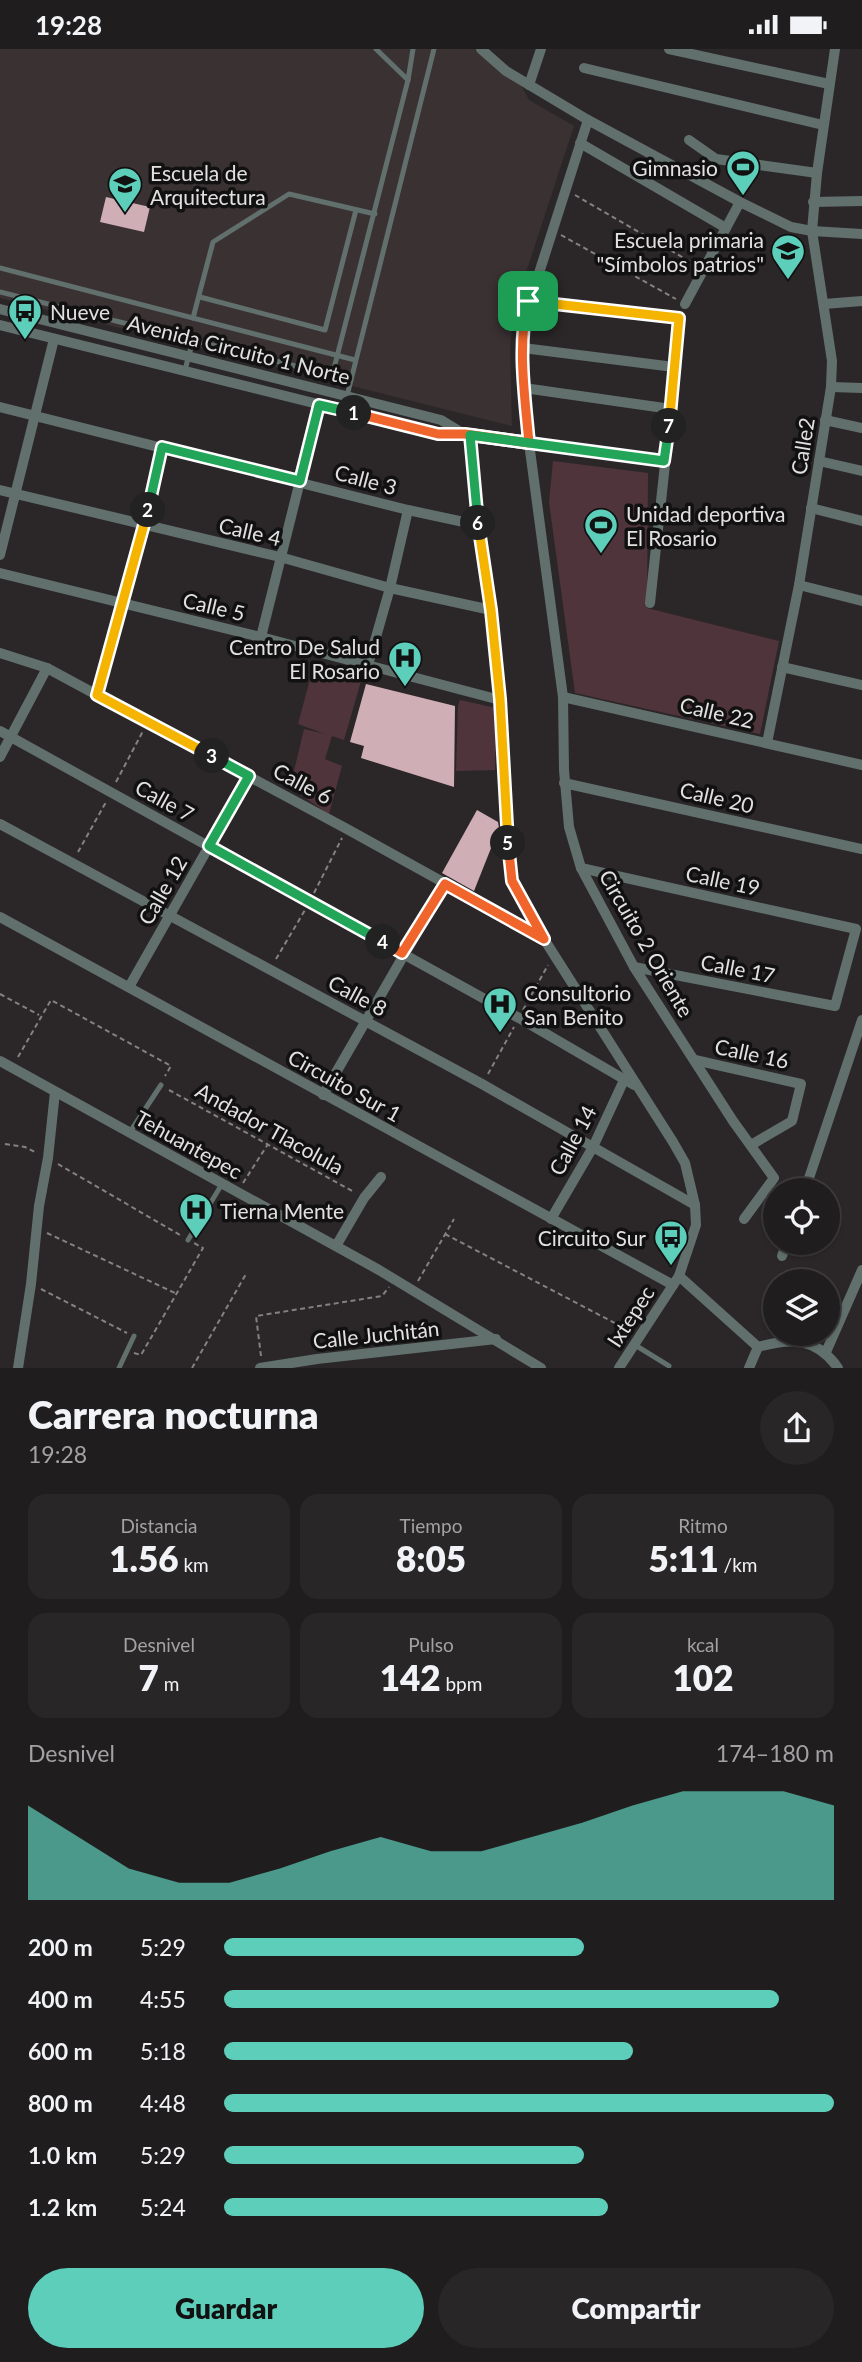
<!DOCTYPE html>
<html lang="es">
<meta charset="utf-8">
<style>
body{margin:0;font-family:Lato,sans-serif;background:#282627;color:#f1f3f6;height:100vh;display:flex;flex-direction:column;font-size:26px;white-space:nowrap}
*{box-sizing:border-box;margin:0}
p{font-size:23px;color:#a2a2a4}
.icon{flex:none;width:38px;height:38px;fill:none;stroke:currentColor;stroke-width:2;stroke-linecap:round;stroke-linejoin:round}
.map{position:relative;height:1319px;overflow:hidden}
.sheet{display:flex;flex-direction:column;background:#201d1e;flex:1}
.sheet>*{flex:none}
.controls{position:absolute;left:763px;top:1129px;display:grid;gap:14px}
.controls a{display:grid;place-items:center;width:77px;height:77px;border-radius:50%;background:#201d1e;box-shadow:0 2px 5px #0004,0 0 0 2px #3d3b3c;font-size:35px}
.pin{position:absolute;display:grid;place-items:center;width:60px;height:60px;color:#fff;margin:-30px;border-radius:14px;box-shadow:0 4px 10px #0006}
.km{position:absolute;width:35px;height:35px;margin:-18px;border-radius:50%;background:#222;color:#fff;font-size:19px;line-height:35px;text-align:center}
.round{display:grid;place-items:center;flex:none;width:74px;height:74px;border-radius:37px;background:#282627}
.headline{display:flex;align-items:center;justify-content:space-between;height:119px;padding:0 28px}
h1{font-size:38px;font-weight:800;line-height:52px}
.figures{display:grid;grid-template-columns:repeat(3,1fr);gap:10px;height:119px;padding:7px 28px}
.figures div{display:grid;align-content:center;border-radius:18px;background:#282627;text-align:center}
.figures b{font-size:35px;font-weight:800}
.figures small{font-size:19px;font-weight:400}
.figures p{font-size:19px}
.chart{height:196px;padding:14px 28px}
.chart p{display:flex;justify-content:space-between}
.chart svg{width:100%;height:126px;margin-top:7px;fill:#5cceba;opacity:.7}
.button{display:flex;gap:14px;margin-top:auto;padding:14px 28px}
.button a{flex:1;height:80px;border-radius:42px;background:#5cceba;color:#111;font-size:28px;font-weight:800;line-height:80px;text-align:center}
.button a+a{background:#282627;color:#f1f3f6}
ul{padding:0 28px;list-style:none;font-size:23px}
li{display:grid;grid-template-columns:112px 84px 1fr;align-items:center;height:52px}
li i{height:18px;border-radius:9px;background:#5cceba}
.status{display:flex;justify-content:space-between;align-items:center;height:49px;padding:0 35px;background:#201d1e;direction:ltr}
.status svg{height:19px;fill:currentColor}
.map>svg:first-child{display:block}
.built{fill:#3a3133}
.green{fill:#50343b}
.building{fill:#d0aeb5}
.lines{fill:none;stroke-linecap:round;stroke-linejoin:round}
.path{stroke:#858182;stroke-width:2;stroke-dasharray:5 3.5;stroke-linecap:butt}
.lane{stroke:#61706d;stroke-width:5}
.street{stroke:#61706d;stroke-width:10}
.split-1-casing{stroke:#fff;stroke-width:14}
.split-2-casing{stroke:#fff;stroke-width:14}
.split-3-casing{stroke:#fff;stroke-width:14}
.split-4-casing{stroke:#fff;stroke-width:14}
.split-5-casing{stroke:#fff;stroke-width:14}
.split-6-casing{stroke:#fff;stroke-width:14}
.split-7-casing{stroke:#fff;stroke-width:14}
.split-8-casing{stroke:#fff;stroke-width:14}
.split-1{stroke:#f0652b;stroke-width:9}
.split-2{stroke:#22a559;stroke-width:9}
.split-3{stroke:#f5b400;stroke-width:9}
.split-4{stroke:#22a559;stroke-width:9}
.split-5{stroke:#f0652b;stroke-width:9}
.split-6{stroke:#f5b400;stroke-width:9}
.split-7{stroke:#22a559;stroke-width:9}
.split-8{stroke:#f5b400;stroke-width:9}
.labels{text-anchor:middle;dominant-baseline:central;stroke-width:7;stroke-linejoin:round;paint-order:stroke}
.poi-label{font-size:21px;fill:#e3e0e1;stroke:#121111;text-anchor:start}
.street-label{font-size:21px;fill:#e3e0e1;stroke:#121111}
</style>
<div class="status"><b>19:28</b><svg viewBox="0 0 49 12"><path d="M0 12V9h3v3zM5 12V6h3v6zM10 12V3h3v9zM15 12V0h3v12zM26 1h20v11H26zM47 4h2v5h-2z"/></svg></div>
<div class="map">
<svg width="862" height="1319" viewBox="0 0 862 1319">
<rect width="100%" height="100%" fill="#2b2728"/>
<path class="built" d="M0,0H479L520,34L529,51L574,77L513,263L510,300L512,377L0,249Z"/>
<g class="green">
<path d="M553,412L648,424L647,559L779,592L760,685L575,644L549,453Z"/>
<path d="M313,619L350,630L353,622L363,625L344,691L332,687L325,710L342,717L329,765L290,739L304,680L325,685L298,675Z"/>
<path d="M460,651L496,659L495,721L456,722L458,657Z"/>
</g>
<g class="building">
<path d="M106,148L150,158L144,183L100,173Z"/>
<path d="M366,635L455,657L454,738L361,709L364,697L350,693Z"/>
<path d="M477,761L498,773L499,779L474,842L442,824Z"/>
</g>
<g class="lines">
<g class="path">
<path d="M575,146L694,215"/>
<path d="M561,186L676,250"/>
<path d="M540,253L670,268"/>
<path d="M147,466L160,410"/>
<path d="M125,543L142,485"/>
<path d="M100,635L119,566"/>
<path d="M116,733L143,682"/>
<path d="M78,803L106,753"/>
<path d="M314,844L342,789"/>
<path d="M276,910L305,861"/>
<path d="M0,945L39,966"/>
<path d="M523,961L548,916"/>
<path d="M18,1008L51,951L171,1017L165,1027"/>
<path d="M488,1025L514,978"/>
<path d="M169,1041L354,1143"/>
<path d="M5,1095L25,1098L37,1104"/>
<path d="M58,1115L180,1186"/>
<path d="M243,1134L268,1095"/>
<path d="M47,1184L175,1244"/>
<path d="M445,1185L630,1282"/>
<path d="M418,1232L454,1170"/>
<path d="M41,1240L127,1284"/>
<path d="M134,1304L141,1306L203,1199L194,1194"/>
<path d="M261,1307L256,1267L382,1247L389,1238"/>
<path d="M192,1319L246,1225"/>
</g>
<g class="lane">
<path d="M376,0L408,31"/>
<path d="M0,219L355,311"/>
<path d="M0,243L351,331"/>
<path d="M200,248L325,281L356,161"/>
<path d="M193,269L213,193L289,145L375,165"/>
<path d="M185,321L193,291"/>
<path d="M332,327L408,31L413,0"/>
<path d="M347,347L434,0"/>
<path d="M130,1083L161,1036"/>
<path d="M188,1191L222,1135"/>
<path d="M635,1296L669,1317"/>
<path d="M119,1319L134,1287"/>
</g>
<g class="street">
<path d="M481,0L506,22L588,71L740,153L791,178L812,182L862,185"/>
<path d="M669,0L829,35"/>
<path d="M584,19L823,76"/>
<path d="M529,36L541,0"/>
<path d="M588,71L523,274L524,339L529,394L563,648L564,721L569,778L581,819L634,918L733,1072L774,1129L744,1170"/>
<path d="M689,91L716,110L817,124"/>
<path d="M580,94L726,179"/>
<path d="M813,153L862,152"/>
<path d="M685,255L740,153"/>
<path d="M824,255L862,252"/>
<path d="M0,260L441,371L464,385"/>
<path d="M0,276L438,385H465L664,412"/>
<path d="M523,299L674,318"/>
<path d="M831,338L862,339"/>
<path d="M524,339L671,360"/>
<path d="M0,358L408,461L478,476"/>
<path d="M825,371L862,379"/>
<path d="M470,386L500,651L506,776L512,832L544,890L673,1093L685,1114L695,1156L696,1176L679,1227L619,1319"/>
<path d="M819,412L862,422"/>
<path d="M0,441L280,508L390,539L491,561"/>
<path d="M811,459L862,472"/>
<path d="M0,506L54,290"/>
<path d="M0,524L261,588L500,651"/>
<path d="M799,536L862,552"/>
<path d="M650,554L671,360L679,269"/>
<path d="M261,588L319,356"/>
<path d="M0,604L47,619L97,646L347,780L544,889"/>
<path d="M368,616L390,539L408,461"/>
<path d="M782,618L862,636"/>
<path d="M563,648L862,716"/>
<path d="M0,682L519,969L634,1036"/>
<path d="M767,694L799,536L831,338L832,312L812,182L817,124L835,0"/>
<path d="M0,708L47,619"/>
<path d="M564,734L862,800"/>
<path d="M0,775L482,1035L695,1156"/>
<path d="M581,819L856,880L835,957L634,918"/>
<path d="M0,868L673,1236"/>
<path d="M129,938L249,727"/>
<path d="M695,1011L801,1035L792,1072L751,1096"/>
<path d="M0,1012L379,1221L541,1319"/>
<path d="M323,1046L445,835"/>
<path d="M805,1141L862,971"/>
<path d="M551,1170L593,1098L625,1029"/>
<path d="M336,1197L364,1149L381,1128"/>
<path d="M782,1207L787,1194"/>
<path d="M679,1227L758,1298"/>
<path d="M758,1298C792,1288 817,1289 838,1319"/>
<path d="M826,1303L862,1221"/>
<path d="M18,1319L31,1235L39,1157L48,1109L55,1043"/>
<path d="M260,1319L317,1310L496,1290"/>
<path d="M749,1319L758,1298"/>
</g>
</g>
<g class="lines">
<g class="split-1-casing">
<path id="split-1" d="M354,364L438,385H465L529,394C525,348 517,297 528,252"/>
</g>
<g class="split-2-casing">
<path id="split-2" d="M148,461L162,398L300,432L319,356L354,364"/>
</g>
<g class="split-3-casing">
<path id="split-3" d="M148,461L97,646L212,707"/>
</g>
<g class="split-4-casing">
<path id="split-4" d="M212,707L249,727L209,797L383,893"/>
</g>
<g class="split-5-casing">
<path id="split-5" d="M383,893L402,904L445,835L544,890L512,832L508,794"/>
</g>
<g class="split-6-casing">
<path id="split-6" d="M478,474L491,561L500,650L508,794"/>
</g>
<g class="split-7-casing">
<path id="split-7" d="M478,474L470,386L664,412L669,377"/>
</g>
<g class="split-8-casing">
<path id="split-8" d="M528,252L679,269L669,377"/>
</g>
<use href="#split-1" class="split-1"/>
<use href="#split-2" class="split-2"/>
<use href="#split-3" class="split-3"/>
<use href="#split-4" class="split-4"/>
<use href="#split-5" class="split-5"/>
<use href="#split-6" class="split-6"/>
<use href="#split-7" class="split-7"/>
<use href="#split-8" class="split-8"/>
</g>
<defs>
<g id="stadium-pin" transform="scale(1.75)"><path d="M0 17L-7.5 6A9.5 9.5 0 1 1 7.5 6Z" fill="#5cceba" stroke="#121111"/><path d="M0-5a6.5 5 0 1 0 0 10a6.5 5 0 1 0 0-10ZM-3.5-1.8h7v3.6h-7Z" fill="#111"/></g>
<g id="school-pin" transform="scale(1.75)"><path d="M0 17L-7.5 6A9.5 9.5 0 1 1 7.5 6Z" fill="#5cceba" stroke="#121111"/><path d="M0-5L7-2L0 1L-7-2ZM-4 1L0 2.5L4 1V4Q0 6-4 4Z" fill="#111"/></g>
<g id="bus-pin" transform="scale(1.75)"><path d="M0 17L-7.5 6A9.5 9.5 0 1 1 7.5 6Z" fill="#5cceba" stroke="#121111"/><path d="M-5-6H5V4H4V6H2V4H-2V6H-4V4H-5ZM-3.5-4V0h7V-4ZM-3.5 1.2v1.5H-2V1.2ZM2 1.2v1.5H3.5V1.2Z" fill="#111"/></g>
<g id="hospital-pin" transform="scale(1.75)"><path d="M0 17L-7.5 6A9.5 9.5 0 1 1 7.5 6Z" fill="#5cceba" stroke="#121111"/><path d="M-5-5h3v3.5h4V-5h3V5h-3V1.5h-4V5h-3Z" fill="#111"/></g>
</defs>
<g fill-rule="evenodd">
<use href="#stadium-pin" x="743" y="118"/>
<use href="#school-pin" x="125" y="135"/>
<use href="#school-pin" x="788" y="202"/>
<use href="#bus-pin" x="25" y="262"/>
<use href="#stadium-pin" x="601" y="476"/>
<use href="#hospital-pin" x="405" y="609"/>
<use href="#hospital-pin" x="500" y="955"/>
<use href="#hospital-pin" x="196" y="1161"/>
<use href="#bus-pin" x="671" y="1188"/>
</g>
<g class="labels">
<g class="poi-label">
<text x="718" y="118" text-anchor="end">Gimnasio</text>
<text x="150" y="123">Escuela de<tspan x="150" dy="24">Arquitectura</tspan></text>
<text x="764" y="190" text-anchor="end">Escuela primaria<tspan x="764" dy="24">"Símbolos patrios"</tspan></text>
<text x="50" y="262">Nueve</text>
<text x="626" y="464">Unidad deportiva<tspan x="626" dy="24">El Rosario</tspan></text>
<text x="380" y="597" text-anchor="end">Centro De Salud<tspan x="380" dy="24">El Rosario</tspan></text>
<text x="524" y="943">Consultorio<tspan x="524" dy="24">San Benito</tspan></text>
<text x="220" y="1161">Tierna Mente</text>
<text x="646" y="1188" text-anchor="end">Circuito Sur</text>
</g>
<g class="street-label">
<text transform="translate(239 300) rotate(14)">Avenida Circuito 1 Norte</text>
<text transform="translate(802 397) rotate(-81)">Calle2</text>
<text transform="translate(366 430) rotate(15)">Calle 3</text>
<text transform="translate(250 482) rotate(13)">Calle 4</text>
<text transform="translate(214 557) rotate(13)">Calle 5</text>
<text transform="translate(717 663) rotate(13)">Calle 22</text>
<text transform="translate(303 734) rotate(28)">Calle 6</text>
<text transform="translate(717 748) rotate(13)">Calle 20</text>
<text transform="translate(165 751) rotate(29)">Calle 7</text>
<text transform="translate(723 831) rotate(12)">Calle 19</text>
<text transform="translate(162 841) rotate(-60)">Calle 12</text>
<text transform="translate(647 894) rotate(60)">Circuito 2 Oriente</text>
<text transform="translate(738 919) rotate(11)">Calle 17</text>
<text transform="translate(358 946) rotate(28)">Calle 8</text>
<text transform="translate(752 1004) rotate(12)">Calle 16</text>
<text transform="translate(345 1036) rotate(29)">Circuito Sur 1</text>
<text transform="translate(270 1079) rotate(29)">Andador Tlacolula</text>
<text transform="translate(572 1091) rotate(-62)">Calle 14</text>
<text transform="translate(189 1095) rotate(29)">Tehuantepec</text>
<text transform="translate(630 1267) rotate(-57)">Ixtepec</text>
<text transform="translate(376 1285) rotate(-6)">Calle Juchitán</text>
</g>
</g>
</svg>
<div class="controls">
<a><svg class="icon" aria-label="locate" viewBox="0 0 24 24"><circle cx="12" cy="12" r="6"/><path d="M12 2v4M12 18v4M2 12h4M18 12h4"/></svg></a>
<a><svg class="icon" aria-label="layers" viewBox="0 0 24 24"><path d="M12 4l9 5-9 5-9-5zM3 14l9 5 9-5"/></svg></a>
</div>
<div class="pin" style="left:528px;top:252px;background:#1e9e55"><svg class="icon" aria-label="arrive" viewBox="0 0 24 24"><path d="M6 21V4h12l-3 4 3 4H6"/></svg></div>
<b class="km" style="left:354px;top:364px">1</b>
<b class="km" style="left:148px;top:461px">2</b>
<b class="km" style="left:212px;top:707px">3</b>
<b class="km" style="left:383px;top:893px">4</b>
<b class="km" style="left:508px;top:794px">5</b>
<b class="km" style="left:478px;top:474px">6</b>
<b class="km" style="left:669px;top:377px">7</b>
</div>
<section class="sheet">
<div class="headline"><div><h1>Carrera nocturna</h1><p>19:28</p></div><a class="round"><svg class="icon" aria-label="share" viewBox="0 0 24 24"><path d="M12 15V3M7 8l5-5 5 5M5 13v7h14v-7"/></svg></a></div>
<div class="figures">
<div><p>Distancia</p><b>1.56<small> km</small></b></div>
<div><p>Tiempo</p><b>8:05</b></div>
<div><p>Ritmo</p><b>5:11<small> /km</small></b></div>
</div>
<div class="figures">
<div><p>Desnivel</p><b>7<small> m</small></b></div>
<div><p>Pulso</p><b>142<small> bpm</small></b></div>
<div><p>kcal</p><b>102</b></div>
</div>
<div class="chart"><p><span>Desnivel</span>174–180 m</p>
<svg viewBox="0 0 160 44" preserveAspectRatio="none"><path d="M0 44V11L10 22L20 33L30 38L40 38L50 33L60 27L70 22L80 27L90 27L100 22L110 17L120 11L130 6L140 6L150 6L160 11V44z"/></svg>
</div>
<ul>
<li><b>200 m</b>5:29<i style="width:59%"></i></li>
<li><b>400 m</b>4:55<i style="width:91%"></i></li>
<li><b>600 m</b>5:18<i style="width:67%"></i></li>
<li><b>800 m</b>4:48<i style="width:100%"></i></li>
<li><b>1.0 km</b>5:29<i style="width:59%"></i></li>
<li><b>1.2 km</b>5:24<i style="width:63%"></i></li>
</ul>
<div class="button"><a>Guardar</a><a>Compartir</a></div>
</section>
